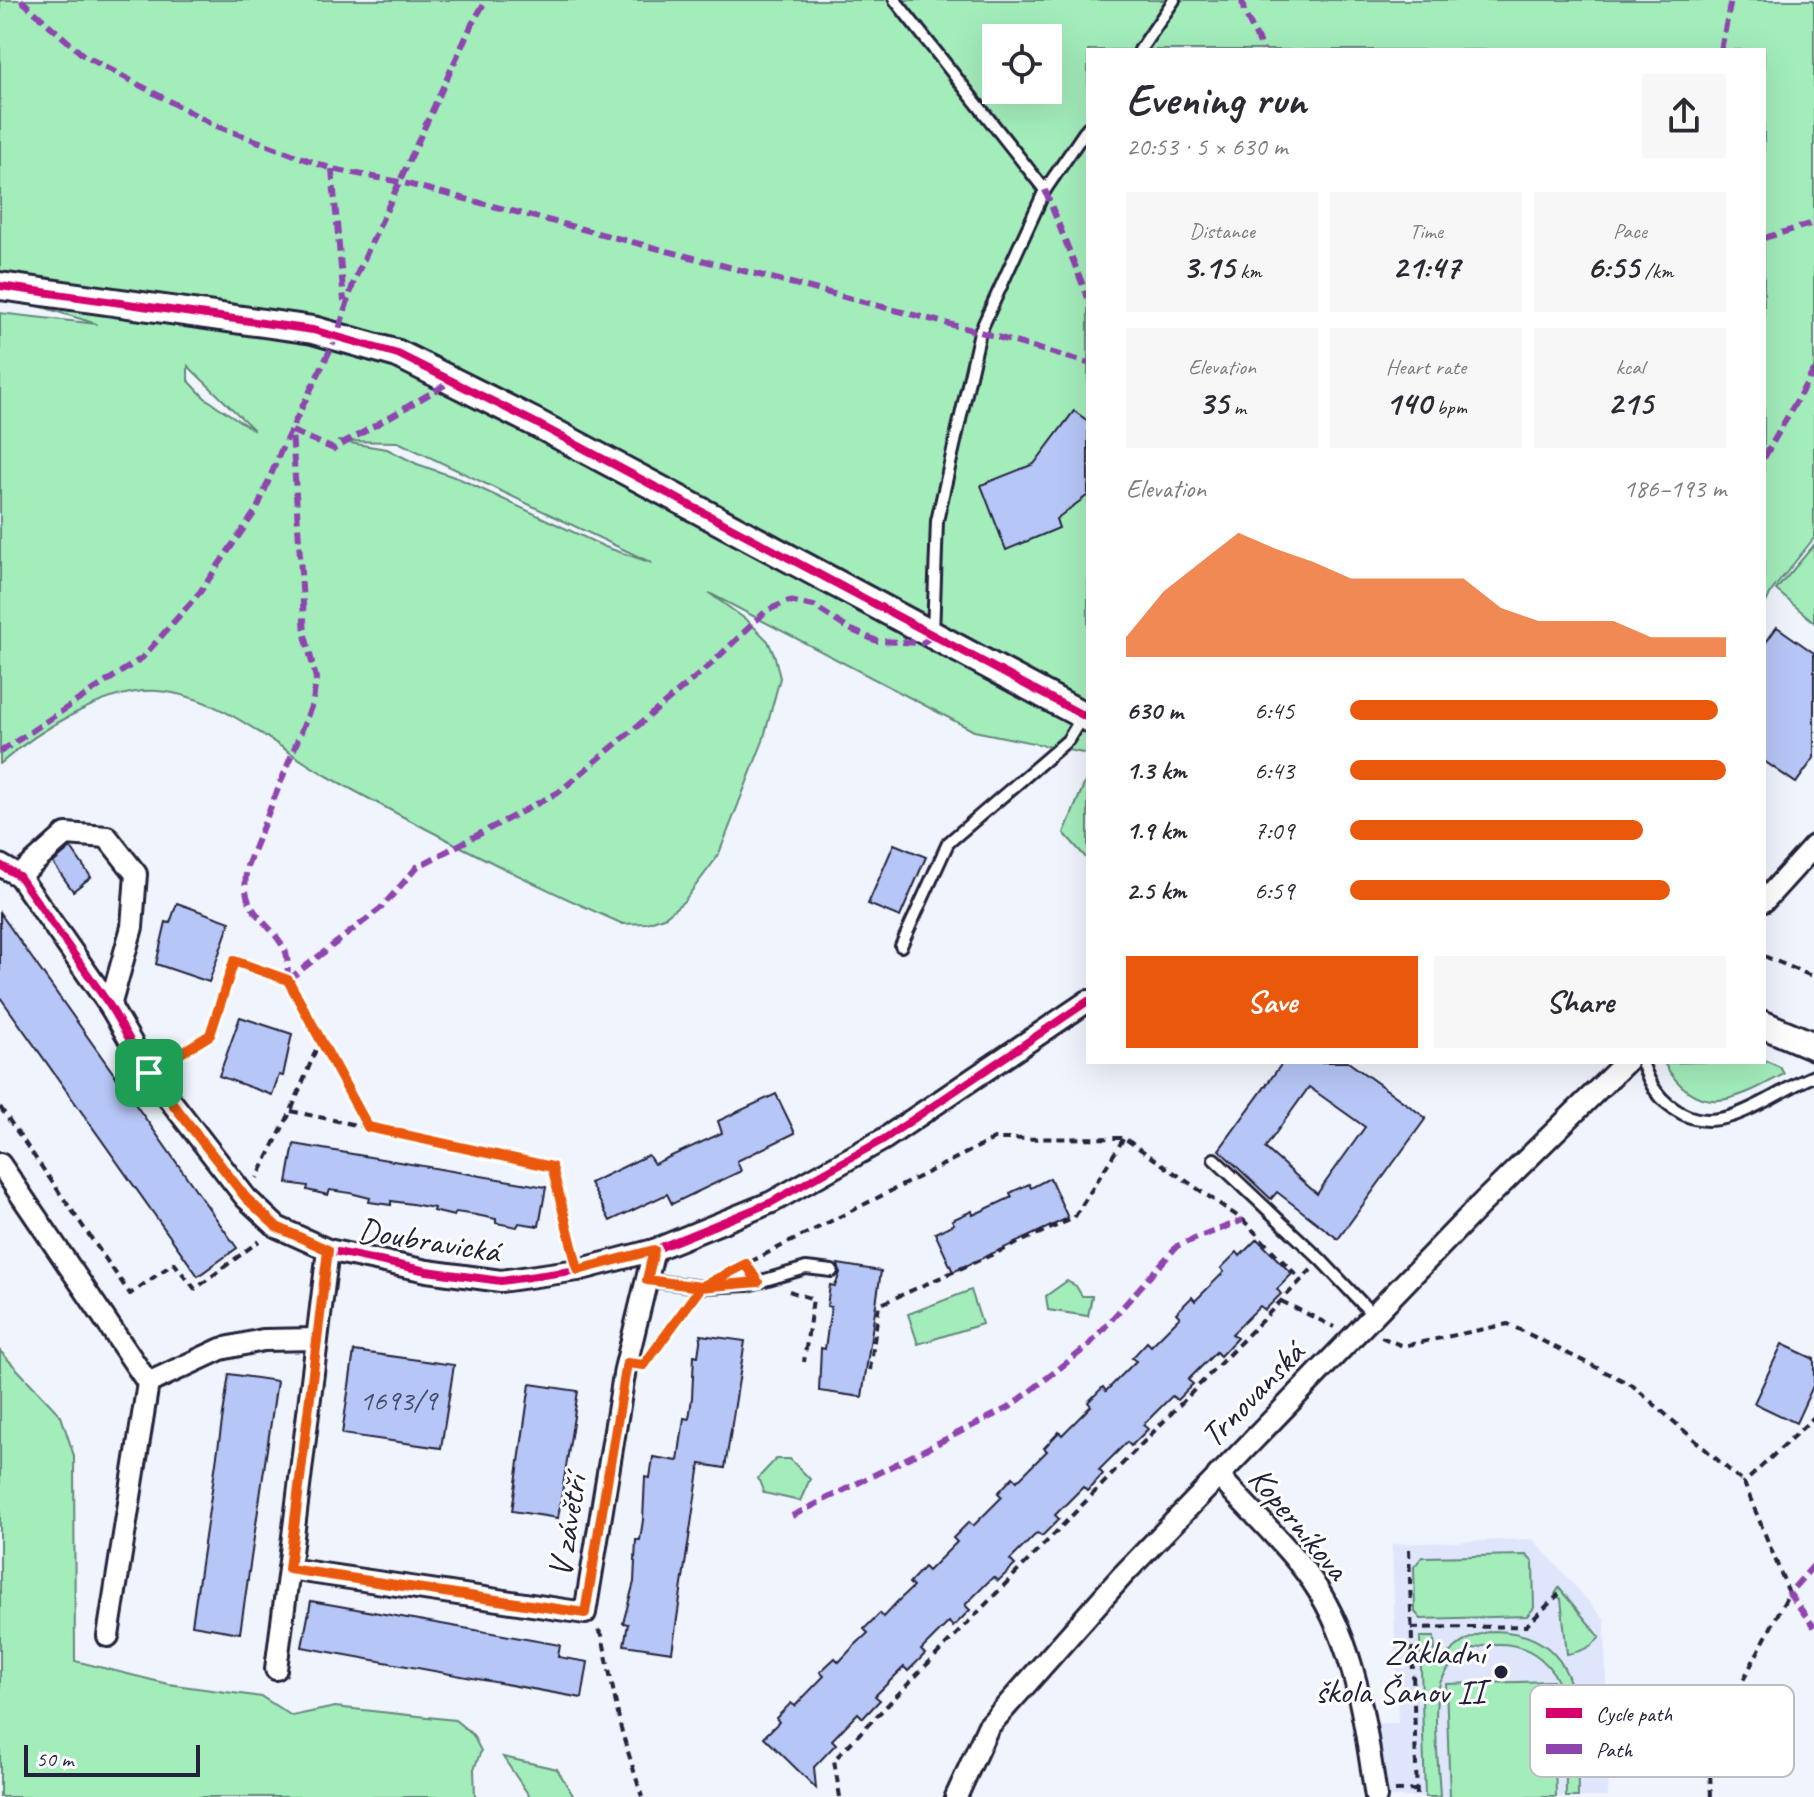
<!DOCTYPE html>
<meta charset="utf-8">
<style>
body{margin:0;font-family:Caveat,sans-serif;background:#f7f7f7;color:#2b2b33;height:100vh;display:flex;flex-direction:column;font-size:30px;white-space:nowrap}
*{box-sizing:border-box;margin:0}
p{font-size:26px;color:#7c7c81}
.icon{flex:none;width:44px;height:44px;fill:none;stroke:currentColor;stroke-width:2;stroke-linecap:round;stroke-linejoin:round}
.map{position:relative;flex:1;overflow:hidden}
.details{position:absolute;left:1086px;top:48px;width:680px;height:1016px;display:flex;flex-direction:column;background:#fff;border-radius:0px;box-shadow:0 8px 32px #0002}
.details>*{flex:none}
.controls{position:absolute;left:982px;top:24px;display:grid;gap:16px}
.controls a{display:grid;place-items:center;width:80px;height:80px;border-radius:0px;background:#fff;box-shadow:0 8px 32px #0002;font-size:40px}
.scale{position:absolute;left:24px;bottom:20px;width:176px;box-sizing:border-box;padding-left:8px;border:4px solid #22223b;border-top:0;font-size:22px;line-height:28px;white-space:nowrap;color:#22223b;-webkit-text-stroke:6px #fff;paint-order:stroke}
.pin{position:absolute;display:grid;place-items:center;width:68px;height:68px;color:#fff;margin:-34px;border-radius:16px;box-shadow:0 4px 12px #0006}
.round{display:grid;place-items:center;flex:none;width:84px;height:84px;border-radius:0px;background:#f7f7f7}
.summary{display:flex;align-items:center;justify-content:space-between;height:136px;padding:0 40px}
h1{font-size:44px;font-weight:700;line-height:60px}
.metrics{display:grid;grid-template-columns:repeat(3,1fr);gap:12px;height:136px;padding:8px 40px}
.metrics div{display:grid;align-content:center;border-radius:0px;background:#f7f7f7;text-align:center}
.metrics b{font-size:34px;font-weight:700}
.metrics small{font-size:22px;font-weight:400}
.metrics p{font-size:22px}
.chart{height:224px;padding:16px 40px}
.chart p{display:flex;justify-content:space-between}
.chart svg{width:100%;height:144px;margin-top:8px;fill:#ea580c;opacity:.7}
.cta{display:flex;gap:16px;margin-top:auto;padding:16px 40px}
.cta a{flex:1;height:92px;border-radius:0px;background:#ea580c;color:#fff;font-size:32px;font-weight:700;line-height:92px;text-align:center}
.cta a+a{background:#f7f7f7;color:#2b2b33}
ul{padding:0 40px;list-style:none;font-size:26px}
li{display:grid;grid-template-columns:128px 96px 1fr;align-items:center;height:60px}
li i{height:20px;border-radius:10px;background:#ea580c}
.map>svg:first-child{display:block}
.built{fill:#dfe6fb}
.green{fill:#a3edbb;stroke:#62887b;stroke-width:2;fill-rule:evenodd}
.building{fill:#b6c6f6;stroke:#22223b;stroke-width:2;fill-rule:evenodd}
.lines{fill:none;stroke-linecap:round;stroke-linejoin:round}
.service-casing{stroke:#22223b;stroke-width:16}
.minor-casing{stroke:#22223b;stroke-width:26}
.tertiary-casing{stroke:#22223b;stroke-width:32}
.path{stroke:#22223b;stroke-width:4;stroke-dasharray:8 6;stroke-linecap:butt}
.service{stroke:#fff;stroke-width:10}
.minor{stroke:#fff;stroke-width:20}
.tertiary{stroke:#fff;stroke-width:26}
.quiet{stroke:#8e44ad;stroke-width:6;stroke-dasharray:12 6;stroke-linecap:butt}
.cycleway-casing{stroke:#fff;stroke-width:13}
.cycleway{stroke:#d6006c;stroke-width:8}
.route-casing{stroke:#fff;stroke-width:16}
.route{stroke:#ea580c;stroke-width:10}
.poi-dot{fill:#22223b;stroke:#fff;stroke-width:3}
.labels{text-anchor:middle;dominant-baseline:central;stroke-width:6;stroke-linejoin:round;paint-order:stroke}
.number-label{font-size:30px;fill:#474b6a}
.street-label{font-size:34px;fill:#22223b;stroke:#fff}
.poi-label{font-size:34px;fill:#22223b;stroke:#fff;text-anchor:end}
.key{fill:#fff;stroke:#bdbdc4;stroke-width:2}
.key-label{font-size:22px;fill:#22223b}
</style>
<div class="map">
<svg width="1814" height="1797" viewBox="0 0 1814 1797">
<rect width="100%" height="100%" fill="#f0f4fd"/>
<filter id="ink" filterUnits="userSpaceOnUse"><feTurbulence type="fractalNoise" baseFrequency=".0125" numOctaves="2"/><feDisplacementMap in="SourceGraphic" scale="16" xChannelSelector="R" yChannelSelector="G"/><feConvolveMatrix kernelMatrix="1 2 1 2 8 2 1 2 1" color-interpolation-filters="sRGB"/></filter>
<g filter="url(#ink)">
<path class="built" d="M1533,1539L1605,1620L1608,1797H1384L1373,1723H1398L1392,1544Z"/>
<g class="green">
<path d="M0,0H1814V538L1771,592L1764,607V50H1088V754L974,731L709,593L748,621L768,641L775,657L780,678L763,741L718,856L684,901L666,916L647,923L623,924C522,880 426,830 329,777C274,747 224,696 157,691C107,688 37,731 0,764V313L97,324L0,294ZM996,38H1048V90H996ZM188,366L253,429V430L205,398L188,380ZM337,441L398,442L652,563L605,547L460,479L417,464L387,449Z"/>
<path d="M1814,545V622L1776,590Z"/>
<path d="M1088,775V860L1064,833Z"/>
<path d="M1764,1060L1780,1067L1784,1074C1737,1099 1698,1122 1664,1063Z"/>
<path d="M1067,1281L1076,1286L1082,1296H1092L1088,1316L1048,1310L1046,1296Z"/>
<path d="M971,1290L982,1324L918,1344L908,1314Z"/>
<path d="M0,1351L61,1416L74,1456L75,1661L168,1684L262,1697L292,1716L335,1707L455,1720L473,1735L481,1751L474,1769L475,1797H0Z"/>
<path d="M776,1459H790L810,1479L800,1501L764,1493L758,1478Z"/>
<path d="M1526,1555L1533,1562L1534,1608L1527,1616L1421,1619L1415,1612L1414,1567L1422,1557Z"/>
<path d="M1559,1588L1600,1637C1592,1647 1580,1652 1567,1654L1561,1599L1555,1594Z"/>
<path d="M1494,1631C1592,1633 1576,1728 1578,1797H1566C1565,1770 1569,1716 1562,1693C1547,1634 1467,1626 1441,1681C1431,1704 1439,1769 1440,1797H1425L1420,1637H1434L1436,1666C1454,1647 1467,1635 1494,1631Z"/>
<path d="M1553,1681L1556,1797H1450L1446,1684Z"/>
<path d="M503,1757L557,1769L574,1797H530Z"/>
</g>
<g class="building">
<path d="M1074,411L1088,421V495L1056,519L1059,528L1006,550L981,485L1034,464Z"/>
<path d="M1777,627L1814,653V758L1796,783L1764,761V645Z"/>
<path d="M894,844L926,857L900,917L868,904Z"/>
<path d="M71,848L91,877L73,891L53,863Z"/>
<path d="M177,903L230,922L209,982L156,964L166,922L170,923Z"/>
<path d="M0,913L237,1248L198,1276L0,997Z"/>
<path d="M240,1017L292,1034L283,1076L279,1075L272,1095L219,1076Z"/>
<path d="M1283,1062H1348L1426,1118L1338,1239L1277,1192L1271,1199L1219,1150ZM1309,1087L1365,1127L1317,1194L1265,1148Z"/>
<path d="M776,1094L795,1133L737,1161L741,1171L672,1204L667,1194L610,1221L590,1183L648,1155L654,1164L722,1133L718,1121Z"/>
<path d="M294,1144L546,1187L539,1226L519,1223L517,1227L496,1223V1219L476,1215L456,1212L454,1216L433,1211L434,1208L412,1204L391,1201V1205L369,1202L370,1198L350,1193L330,1190L328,1195L307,1190L308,1186L287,1183Z"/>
<path d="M1050,1178L1068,1218L953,1272L935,1233L954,1224L952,1220L972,1211L973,1215L1012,1197L1010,1193L1029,1184L1031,1188Z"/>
<path d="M1257,1239L1292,1274L1277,1289L1281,1294L1265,1310L1260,1306L1232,1334L1237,1338L1220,1356L1216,1352L1188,1380L1193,1384L1177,1400L1172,1396L1143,1425L1148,1429L1131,1446L1127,1442L1099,1470L1103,1474L1087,1491L1083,1487L1055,1515L1059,1519L1042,1536L1037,1533L1010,1560L1015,1565L998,1581L993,1577L965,1605L970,1610L953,1627L949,1622L921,1650L925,1654L908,1671L904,1667L875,1696L880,1700L863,1718L858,1713L832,1740L836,1744L814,1767L816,1788L764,1737L779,1722L776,1718L791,1703L795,1706L824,1676L820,1672L835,1658L839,1662L853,1647L868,1633L864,1629L880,1613L883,1617L898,1601L913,1587L909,1583L924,1567L928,1571L957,1542L953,1538L969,1522L973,1526L1002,1497L998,1493L1013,1477L1017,1481L1047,1451L1044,1448L1059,1432L1062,1435L1091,1406L1088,1402L1103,1387L1106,1391L1136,1361L1132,1358L1147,1342L1151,1346L1180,1317L1176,1313L1192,1297L1195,1301L1224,1272L1221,1268L1237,1252L1240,1256Z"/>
<path d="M838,1264L881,1271L862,1397L819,1391L821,1348L825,1349L831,1307L827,1306L830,1285L835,1286L840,1273Z"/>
<path d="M701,1335L745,1341L725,1468L700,1464L672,1652L624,1645L628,1624L623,1623L634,1582L636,1540H640L643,1520L645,1477L650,1478L653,1457L678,1461L684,1418L689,1419L692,1398L694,1355L698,1356Z"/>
<path d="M1782,1344L1814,1359V1384L1796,1423L1754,1403Z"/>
<path d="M354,1351L454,1365L441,1448L342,1434Z"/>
<path d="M229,1374L277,1381L240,1633L192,1625Z"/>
<path d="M530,1384L578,1391L558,1518L512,1511Z"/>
<path d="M311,1601L560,1645L558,1657L588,1662L582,1698L302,1647Z"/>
</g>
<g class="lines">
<g class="service-casing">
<g id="service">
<path d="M895,0L1045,190"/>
<path d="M1140,50L1174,0"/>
<path d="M933,634L937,521L980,332L1045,190L1088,127"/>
<path d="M901,946L948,843L1068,740L1082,717"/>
<path d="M1642,1062C1650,1086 1660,1102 1683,1114C1726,1136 1775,1091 1814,1076"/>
<path d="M1214,1159L1321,1260L1373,1315"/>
<path d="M647,1280L701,1287L748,1285L806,1268L832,1271"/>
</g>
</g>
<g class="minor-casing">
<g id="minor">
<path d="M0,865L19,876L110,1006L149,1073L246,1198L277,1227L328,1250L427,1271L501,1281L578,1270L654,1250L772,1202L884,1139L1088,1001"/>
<path d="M19,876L66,834L107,837L136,874L132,927L110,1006"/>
<path d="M1764,901L1814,846"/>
<path d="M0,1164L148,1383L221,1349L263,1340L317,1339"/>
<path d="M328,1250L289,1569L585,1613L625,1369L654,1250"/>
<path d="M1218,1475C1246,1507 1279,1537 1305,1571C1355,1636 1364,1718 1376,1797"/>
<path d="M108,1636L148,1383"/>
<path d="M276,1669L289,1569"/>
<path d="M956,1797L988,1727L1122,1576L1480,1205L1626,1062"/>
</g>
</g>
<g class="tertiary-casing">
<g id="tertiary">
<path d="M0,286L313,330L398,354L536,423L1088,718"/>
<path d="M1764,1025L1814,1046"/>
</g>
</g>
<g class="path">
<path d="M1764,956L1814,977"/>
<path d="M319,1042L368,1127"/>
<path d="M165,1063L210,1035L234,961L288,980L319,1042L291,1111L257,1178"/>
<path d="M0,1107L130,1294L174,1263L195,1289L259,1241"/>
<path d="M291,1111L552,1167L573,1251"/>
<path d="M738,1268L994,1139L1124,1138L1243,1220L1301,1280"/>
<path d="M789,1291L813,1299L804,1362"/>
<path d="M1281,1301L1334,1327"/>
<path d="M1381,1337L1403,1346L1508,1324L1632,1385L1744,1483"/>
<path d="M652,1354L689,1303"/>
<path d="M870,1370L879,1305L1074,1218L1124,1138"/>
<path d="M1409,1549L1417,1797"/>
<path d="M1411,1628L1526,1626L1559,1594"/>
<path d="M598,1630L602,1635L621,1729L642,1797"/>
<path d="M1395,1791L1417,1790"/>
<path d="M840,1797L834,1760L1311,1270"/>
<path d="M1711,1797L1709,1745L1789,1593L1744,1483L1814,1417"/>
</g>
<use href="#service" class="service"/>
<use href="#minor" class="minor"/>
<use href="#tertiary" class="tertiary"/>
<g class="quiet">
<path d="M21,0L83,55L214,125L332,169L400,182L980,332L1088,363"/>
<path d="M1242,0L1244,12L1263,50"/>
<path d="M1721,50L1731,0"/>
<path d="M332,169L344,301"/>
<path d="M1045,190L1088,298"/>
<path d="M1764,238L1814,223"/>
<path d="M292,431L334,449L452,381"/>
<path d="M1764,458L1814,370"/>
<path d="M0,752L142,658L200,592L257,509L282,448L337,336L354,281L472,24L486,0"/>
<path d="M288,980L381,908L417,867L559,792L710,665L766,611L789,601L814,606L847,628L877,641L922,643L933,636"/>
<path d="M288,980C287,970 289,956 284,948C264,914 239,913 247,866L313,702L316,678L305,635L292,431"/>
<path d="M792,1516L1010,1407L1088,1346L1177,1246L1243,1220"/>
<path d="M1814,1565L1789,1593L1814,1627"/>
</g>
<g class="cycleway-casing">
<g id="cycleway">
<path d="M0,286L313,330L398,354L536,423L1088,718"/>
<path d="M0,865L19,876L110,1006L149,1073L246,1198L277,1227L328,1250L427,1271L501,1281L578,1270L654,1250L772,1202L884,1139L1088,1001"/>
</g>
</g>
<use href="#cycleway" class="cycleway"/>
</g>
</g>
<g class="lines" filter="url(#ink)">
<g class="route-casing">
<path id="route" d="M149,1073L246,1198L277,1227L328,1250L289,1569L585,1613L627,1363L644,1365L701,1287L758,1282L746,1264L701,1287L647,1280L654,1250L578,1270L552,1167L368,1127L288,980L234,961L210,1035L149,1073"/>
</g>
<use href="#route" class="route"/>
</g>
<circle class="poi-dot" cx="1501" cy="1672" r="8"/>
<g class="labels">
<g class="number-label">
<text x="398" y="1400">1693/9</text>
</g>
<g class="street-label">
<text transform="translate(429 1240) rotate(9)">Doubravická</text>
<text transform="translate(1252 1394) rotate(-46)">Trnovanská</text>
<text transform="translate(1299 1523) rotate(50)">Koperníkova</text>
<text transform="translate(567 1526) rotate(-81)">V závětří</text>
</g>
<g class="poi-label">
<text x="1485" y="1652">Základní<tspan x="1485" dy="39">škola Šanov II</tspan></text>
</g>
</g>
<rect x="1530" y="1685" width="264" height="92" rx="12" class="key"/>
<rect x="1546" y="1708" width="36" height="10" fill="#d6006c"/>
<rect x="1546" y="1744" width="36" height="10" fill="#8e44ad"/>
<g class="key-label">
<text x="1596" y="1721">Cycle path</text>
<text x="1596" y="1757">Path</text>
</g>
</svg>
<div class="controls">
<a><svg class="icon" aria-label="locate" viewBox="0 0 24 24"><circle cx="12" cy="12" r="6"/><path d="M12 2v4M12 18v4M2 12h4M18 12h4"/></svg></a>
</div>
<div class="scale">50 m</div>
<div class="pin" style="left:149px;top:1073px;background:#1e9e55"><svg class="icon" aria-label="arrive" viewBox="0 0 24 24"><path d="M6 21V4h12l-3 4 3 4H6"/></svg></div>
<section class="details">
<div class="summary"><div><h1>Evening run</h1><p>20:53 · 5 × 630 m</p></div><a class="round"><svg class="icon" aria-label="share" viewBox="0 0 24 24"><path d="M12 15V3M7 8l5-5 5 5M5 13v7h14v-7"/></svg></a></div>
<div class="metrics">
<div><p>Distance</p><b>3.15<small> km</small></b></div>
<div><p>Time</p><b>21:47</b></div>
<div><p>Pace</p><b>6:55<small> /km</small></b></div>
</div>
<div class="metrics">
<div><p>Elevation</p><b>35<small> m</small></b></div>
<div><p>Heart rate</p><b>140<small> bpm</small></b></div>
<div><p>kcal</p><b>215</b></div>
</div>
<div class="chart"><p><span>Elevation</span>186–193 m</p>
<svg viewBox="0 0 160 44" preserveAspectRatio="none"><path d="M0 44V38L10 24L20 15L30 6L40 11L50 15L60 20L70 20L80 20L90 20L100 29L110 33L120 33L130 33L140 38L150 38L160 38V44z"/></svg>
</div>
<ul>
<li><b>630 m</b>6:45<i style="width:98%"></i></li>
<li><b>1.3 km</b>6:43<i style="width:100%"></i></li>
<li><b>1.9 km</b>7:09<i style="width:78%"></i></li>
<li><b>2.5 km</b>6:59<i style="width:85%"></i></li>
</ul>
<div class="cta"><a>Save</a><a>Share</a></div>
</section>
</div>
